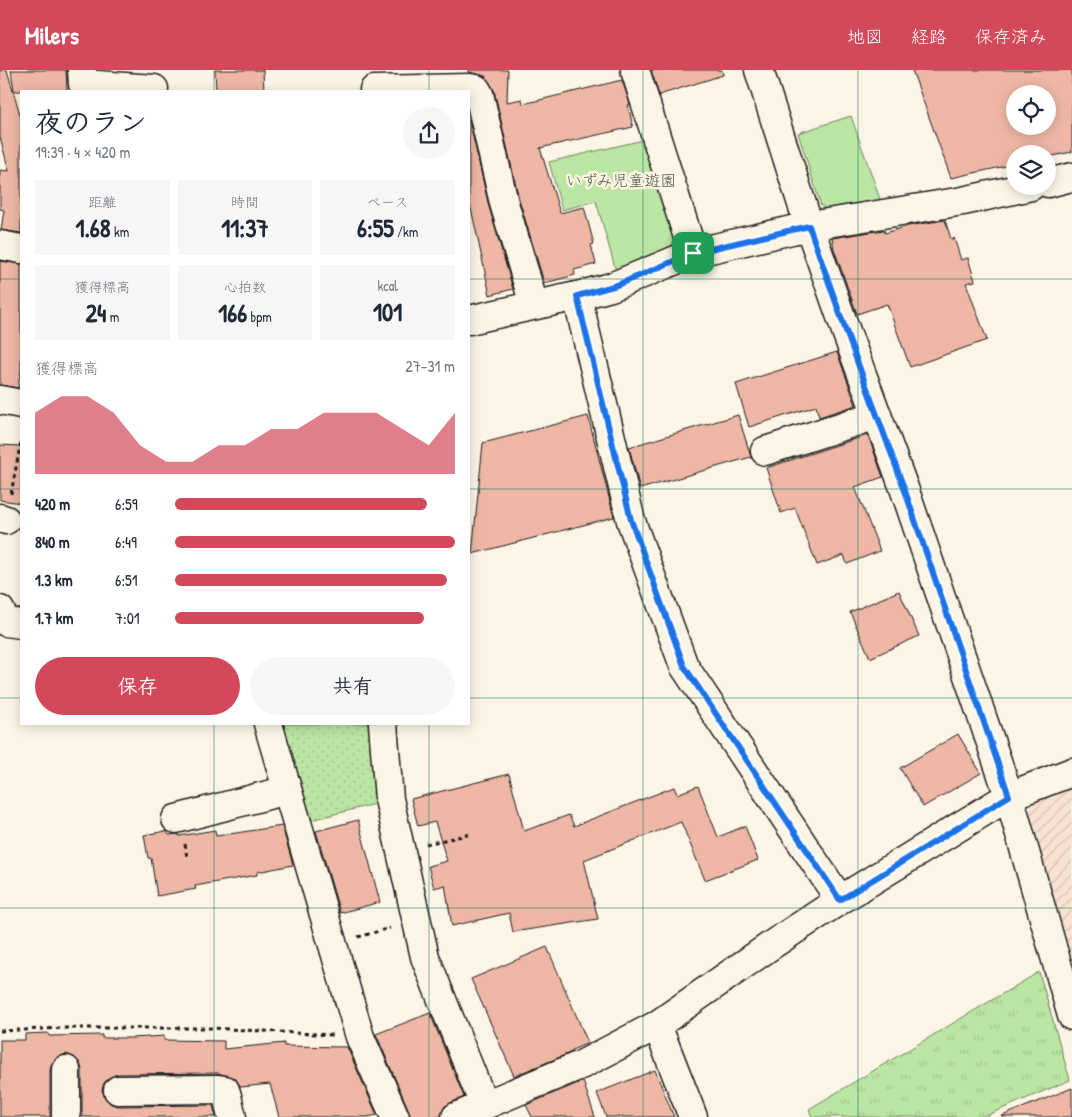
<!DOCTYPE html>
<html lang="ja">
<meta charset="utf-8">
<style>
body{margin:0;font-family:"Patrick Hand","Klee One",sans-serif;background:#f6f6f7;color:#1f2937;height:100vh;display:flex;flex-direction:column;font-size:19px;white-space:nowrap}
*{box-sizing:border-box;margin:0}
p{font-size:16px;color:#747a83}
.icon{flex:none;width:28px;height:28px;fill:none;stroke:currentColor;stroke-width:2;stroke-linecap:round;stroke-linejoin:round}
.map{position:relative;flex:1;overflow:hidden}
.details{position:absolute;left:20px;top:20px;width:450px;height:635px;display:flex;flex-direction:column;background:#fff;border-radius:0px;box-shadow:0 2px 12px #0003}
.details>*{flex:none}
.buttons{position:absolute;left:1006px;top:15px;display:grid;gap:10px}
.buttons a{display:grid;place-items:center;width:50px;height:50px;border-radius:50%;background:#fff;box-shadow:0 2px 12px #0003;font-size:25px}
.pin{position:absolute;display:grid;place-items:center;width:42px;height:42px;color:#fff;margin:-21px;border-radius:10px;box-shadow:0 2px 8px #0006}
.round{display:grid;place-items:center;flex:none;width:52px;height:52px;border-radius:26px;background:#f6f6f7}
.headline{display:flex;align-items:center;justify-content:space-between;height:85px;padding:0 15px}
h1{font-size:28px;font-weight:700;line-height:38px}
.metrics{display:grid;grid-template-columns:repeat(3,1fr);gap:8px;height:85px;padding:5px 15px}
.metrics div{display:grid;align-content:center;border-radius:0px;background:#f6f6f7;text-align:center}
.metrics b{font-size:25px;font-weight:700}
.metrics small{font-size:14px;font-weight:400}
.metrics p{font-size:14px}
.chart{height:140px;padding:10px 15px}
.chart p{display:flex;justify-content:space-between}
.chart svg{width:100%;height:90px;margin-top:5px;fill:#d1495b;opacity:.7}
.action{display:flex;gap:10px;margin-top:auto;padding:10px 15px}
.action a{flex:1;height:58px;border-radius:30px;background:#d1495b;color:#fff;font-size:20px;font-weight:700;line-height:58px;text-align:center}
.action a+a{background:#f6f6f7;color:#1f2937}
ul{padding:0 15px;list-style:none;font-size:16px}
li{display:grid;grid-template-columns:80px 60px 1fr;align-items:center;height:38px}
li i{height:12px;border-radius:6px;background:#d1495b}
header{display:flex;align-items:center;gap:30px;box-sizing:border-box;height:70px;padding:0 25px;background:#d1495b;color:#fff}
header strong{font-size:24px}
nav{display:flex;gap:28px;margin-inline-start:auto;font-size:18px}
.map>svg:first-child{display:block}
.industrial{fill:url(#industrial-furrows)}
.grass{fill:url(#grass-tufts);stroke:#6c805f}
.park{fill:#bbe5a2;stroke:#6c805f}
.garden{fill:url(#garden-dots);stroke:#6c805f}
.building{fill:#eeb6a5;stroke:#1c1c1c;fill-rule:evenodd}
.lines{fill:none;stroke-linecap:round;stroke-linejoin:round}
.minor-casing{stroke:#1c1c1c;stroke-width:31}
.path{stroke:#1c1c1c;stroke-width:3;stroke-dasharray:4 4;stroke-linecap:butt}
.minor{stroke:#fcf5e5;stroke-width:28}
.route-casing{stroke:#fff;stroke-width:10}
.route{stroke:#1a73e8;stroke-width:6}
.grid{fill:none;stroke:#0f766e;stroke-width:1;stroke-opacity:0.55}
.labels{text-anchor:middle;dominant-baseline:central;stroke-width:5;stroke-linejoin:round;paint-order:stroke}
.park-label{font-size:16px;fill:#4c5844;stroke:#fcf5e5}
</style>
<header>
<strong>Milers</strong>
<nav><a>地図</a><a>経路</a><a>保存済み</a></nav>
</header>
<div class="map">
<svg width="1072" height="1047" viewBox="0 0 1072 1047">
<defs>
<pattern id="industrial-furrows" width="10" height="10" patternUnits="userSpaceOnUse" patternTransform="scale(1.25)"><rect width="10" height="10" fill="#f8e2d2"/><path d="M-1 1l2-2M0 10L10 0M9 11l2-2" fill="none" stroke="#d4c1b4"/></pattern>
<pattern id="grass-tufts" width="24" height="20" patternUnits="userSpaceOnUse" patternTransform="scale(1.25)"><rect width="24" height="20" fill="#bbe5a2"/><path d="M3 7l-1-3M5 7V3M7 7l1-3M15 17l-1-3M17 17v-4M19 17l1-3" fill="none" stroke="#a0c48b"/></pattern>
<pattern id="garden-dots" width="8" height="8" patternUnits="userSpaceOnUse" patternTransform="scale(1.25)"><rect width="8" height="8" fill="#bbe5a2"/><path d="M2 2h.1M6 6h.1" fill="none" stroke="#a0c48b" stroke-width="1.8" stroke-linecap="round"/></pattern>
</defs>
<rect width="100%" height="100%" fill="#fcf5e5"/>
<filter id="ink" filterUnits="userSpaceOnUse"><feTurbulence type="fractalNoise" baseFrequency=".02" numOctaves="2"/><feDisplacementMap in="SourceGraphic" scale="10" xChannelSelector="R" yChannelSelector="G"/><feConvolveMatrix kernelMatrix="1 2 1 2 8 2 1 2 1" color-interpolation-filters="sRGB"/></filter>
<g filter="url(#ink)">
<path class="industrial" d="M1072,718V904L1027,743L1033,732Z"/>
<path class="grass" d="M1039,902L1070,1010L983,1047H812L809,1039Z"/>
<g class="park">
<path d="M851,46L881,132L829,140L821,136L798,63Z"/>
<path d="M643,70L675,171L669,179L616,201L596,131L562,140L549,92Z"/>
</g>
<path class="garden" d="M280,654H374L383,732L307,751Z"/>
<g class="building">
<path d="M0,0H7L21,48V163L1,160L4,140L0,139V100L9,101L0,67Z"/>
<path d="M11,0H66L67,21H14Z"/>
<path d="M215,0H263L264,21H216Z"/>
<path d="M469,0H508L507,32L522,29L523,34L622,10L630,34L628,35L633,57L540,78L560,143L584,137L594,174L591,175L596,194L574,200L575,205L545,213L544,212L519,129L494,20L485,6L469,2Z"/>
<path d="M651,0H722L723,5L659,25Z"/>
<path d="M912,0H1072V82L1048,87V84H1015V94L951,108ZM1015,24H1048V56H1015Z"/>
<path d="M469,49L489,137L513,219L490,225L469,129Z"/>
<path d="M945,150L951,169L954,168L961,190L968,188L975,211L966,213L987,270L910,297L887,234L857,244L834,179L832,168L884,160L885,163L908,156Z"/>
<path d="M0,191L21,194V300L18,318L0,315Z"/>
<path d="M837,282L856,335L819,347L816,336L749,357L736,314Z"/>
<path d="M738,345L751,387L640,419L629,377Z"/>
<path d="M588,346L614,447L472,484L483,373Z"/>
<path d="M868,365L883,407L855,417L880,481L847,494L844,485L817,495L795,438L781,443L766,398Z"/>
<path d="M0,375L21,376V433L0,430Z"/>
<path d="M899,521L919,566L870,588L850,542Z"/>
<path d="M958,664L981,703L923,737L900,698Z"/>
<path d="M509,704L524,761L569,745L574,756L674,717L677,724L698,716L718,767L745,756L758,790L705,810L681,752L584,790L598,849L513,862L509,843L452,856L445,815L434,818L428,796L447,791L435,752L418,756L411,729Z"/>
<path d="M358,750L380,832L340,843L316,761Z"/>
<path d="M282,756L293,795L257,802V805L195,816L196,819L157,826L151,788H148L144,765L166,761L169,765L179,764V766L215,760L216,766Z"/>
<path d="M547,877L588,973L572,980V982L514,1006L471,909Z"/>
<path d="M430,943L464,1027L450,1033L444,1037L441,1047H410L409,1041L376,964Z"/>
<path d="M48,963L49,966L102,965V968H132L164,966V970L224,971V979L284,973V976L347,977L377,1045L368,1047H279L270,1014L241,1017L235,1008L218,1003L118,1004L110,1007L104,1013L102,1020L105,1028L111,1034L118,1036L213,1035L216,1047H82V1000L80,993L74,987L66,984L58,987L52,993L50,1000V1047H0V970H25V964Z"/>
<path d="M655,1000L674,1047H606L597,1023Z"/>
<path d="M583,1011L595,1047H532L526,1035Z"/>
<path d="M1072,1018V1047H1002V1046Z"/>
</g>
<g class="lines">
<g class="minor-casing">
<g id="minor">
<path d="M82,0L83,14L154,19L153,21"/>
<path d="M635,0L693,183"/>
<path d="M759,0L809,156L847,264L904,418L1009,726L1072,946"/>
<path d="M374,20L470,18L476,19L479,24L504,133L534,235"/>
<path d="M1048,113L1072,107"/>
<path d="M0,175L21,179"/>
<path d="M577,226L631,451L684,596L840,830"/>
<path d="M469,250L577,226L611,217L693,183L809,156L963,131L1031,116"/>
<path d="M0,330L21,334"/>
<path d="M765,381L877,345"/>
<path d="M0,448L6,450"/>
<path d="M0,540L6,552L21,554"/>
<path d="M268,654L360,967L395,1047"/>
<path d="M383,654L389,729L425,887L484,1035"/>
<path d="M176,749L287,720"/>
<path d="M657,955L693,1047"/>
<path d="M66,1000V1047"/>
<path d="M118,1020L218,1019L225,1020L227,1026L232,1047"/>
<path d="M456,1047L583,994L657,955L773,874L840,830L1009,726L1072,702"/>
</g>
</g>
<g class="path">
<path d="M11,424L21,371"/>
<path d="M185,774L187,788"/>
<path d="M426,774L471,764"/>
<path d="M358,867L390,858"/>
<path d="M0,961L65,958H210L332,965"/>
</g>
<use href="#minor" class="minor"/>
</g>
</g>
<g class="lines" filter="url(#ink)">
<g class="route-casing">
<path id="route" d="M809,156L847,264L904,418L1009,726L840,830L684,596L631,450L577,226L617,215L693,183Z"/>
</g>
<use href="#route" class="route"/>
</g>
<path class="grid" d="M214,0V21M429,0V21M643,0V1047M858,0V1047M0,209H21M469,209H1072M0,419H21M469,419H1072M0,628H21M469,628H1072M214,654V1047M429,654V1047M0,838H1072"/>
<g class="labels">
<g class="park-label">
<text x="621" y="110">いずみ児童遊園</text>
</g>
</g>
</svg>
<div class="buttons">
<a><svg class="icon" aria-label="locate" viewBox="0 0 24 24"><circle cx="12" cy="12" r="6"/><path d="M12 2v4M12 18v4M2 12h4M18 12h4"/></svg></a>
<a><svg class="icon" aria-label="layers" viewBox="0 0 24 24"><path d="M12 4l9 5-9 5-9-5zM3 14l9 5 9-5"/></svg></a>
</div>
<div class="pin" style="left:693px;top:183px;background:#1e9e55"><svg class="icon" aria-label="arrive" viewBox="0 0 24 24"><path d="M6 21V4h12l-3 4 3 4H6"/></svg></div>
<section class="details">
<div class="headline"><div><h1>夜のラン</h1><p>19:39 · 4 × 420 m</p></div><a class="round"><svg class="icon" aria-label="share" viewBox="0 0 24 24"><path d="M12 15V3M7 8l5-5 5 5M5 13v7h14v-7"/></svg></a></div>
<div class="metrics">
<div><p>距離</p><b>1.68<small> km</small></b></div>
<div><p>時間</p><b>11:37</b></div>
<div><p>ペース</p><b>6:55<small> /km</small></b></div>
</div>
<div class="metrics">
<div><p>獲得標高</p><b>24<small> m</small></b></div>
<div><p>心拍数</p><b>166<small> bpm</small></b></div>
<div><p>kcal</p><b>101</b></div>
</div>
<div class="chart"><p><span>獲得標高</span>27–31 m</p>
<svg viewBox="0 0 160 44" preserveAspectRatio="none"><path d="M0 44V14L10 6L20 6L30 14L40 30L50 38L60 38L70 30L80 30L90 22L100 22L110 14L120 14L130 14L140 22L150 30L160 14V44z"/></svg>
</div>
<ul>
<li><b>420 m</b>6:59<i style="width:90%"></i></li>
<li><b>840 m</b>6:49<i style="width:100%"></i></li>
<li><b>1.3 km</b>6:51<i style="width:97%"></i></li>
<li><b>1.7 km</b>7:01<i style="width:89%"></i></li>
</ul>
<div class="action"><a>保存</a><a>共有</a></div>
</section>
</div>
